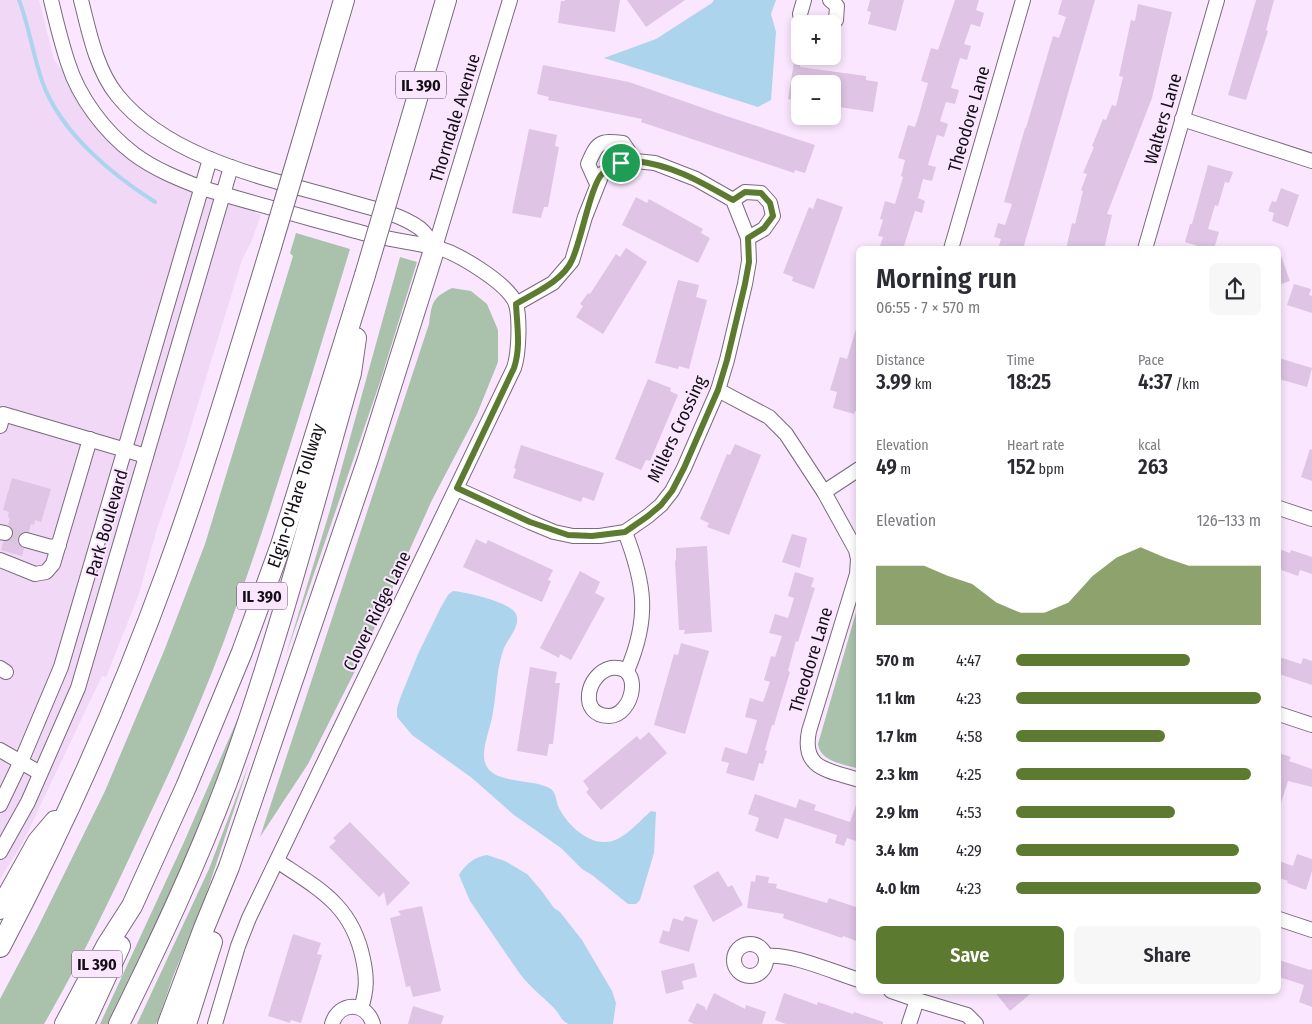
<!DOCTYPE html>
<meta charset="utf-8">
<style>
body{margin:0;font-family:"Fira Sans Condensed",sans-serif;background:#f7f7f7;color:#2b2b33;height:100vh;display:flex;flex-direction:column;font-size:19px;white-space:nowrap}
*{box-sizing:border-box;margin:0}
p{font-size:16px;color:#7c7c81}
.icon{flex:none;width:28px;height:28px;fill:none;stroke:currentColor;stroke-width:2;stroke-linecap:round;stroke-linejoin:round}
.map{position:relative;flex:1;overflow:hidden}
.drawer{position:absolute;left:856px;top:246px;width:425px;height:748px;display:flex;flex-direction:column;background:#fff;border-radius:8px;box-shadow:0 2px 8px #0003}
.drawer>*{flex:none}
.tools{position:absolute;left:791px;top:15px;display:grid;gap:10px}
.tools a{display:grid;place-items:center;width:50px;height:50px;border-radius:8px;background:#fff;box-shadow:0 2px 8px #0003;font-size:25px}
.pin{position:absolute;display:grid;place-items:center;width:42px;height:42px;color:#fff;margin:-21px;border:2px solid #fff;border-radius:50%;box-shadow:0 1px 5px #0007}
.round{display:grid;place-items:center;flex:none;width:52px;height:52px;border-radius:8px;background:#f7f7f7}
.head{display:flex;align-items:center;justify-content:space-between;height:85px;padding:0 20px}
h1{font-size:28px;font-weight:600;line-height:38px}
.stats{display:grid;grid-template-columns:repeat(3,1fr);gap:8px;height:85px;padding:5px 20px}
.stats div{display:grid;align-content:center}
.stats b{font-size:21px;font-weight:600}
.stats small{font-size:14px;font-weight:400}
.stats p{font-size:14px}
.chart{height:140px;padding:10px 20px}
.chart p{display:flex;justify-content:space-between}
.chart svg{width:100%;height:90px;margin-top:5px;fill:#5d7b30;opacity:.7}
.primary-button{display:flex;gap:10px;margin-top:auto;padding:10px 20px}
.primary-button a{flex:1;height:58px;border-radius:8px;background:#5d7b30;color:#fff;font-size:20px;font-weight:600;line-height:58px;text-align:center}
.primary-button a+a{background:#f7f7f7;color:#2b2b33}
ul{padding:0 20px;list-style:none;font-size:16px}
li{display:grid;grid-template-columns:80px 60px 1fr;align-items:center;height:38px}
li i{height:12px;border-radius:6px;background:#5d7b30}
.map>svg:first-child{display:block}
.built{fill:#f0d8f6}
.green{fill:#aac2ac}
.water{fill:#acd4ec}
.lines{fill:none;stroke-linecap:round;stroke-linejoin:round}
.stream{stroke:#acd4ec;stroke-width:4}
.building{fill:#dfc4e5}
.minor-tunnel{stroke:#d8c6dc;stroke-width:14;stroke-dasharray:14 7;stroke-linecap:butt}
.minor-casing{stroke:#7a697e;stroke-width:16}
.highway-casing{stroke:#7a697e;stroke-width:22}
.minor{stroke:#fff;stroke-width:14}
.highway{stroke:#fff;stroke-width:20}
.highway-bridge-casing{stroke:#7a697e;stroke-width:22;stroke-linecap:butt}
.highway-bridge{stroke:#fff;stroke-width:20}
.route-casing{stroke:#fff;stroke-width:10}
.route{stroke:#5d7b30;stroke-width:6}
.labels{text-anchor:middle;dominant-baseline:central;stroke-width:4;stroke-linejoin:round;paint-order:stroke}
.shield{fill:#fae7ff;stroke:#594f5c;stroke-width:1}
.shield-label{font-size:16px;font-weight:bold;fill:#140e16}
.street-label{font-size:18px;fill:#140e16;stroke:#fae7ff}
</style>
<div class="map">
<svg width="1312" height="1024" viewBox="0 0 1312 1024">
<rect width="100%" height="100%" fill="#fae7ff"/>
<path class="built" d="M0,0H39L54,60L142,167L261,215L252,240L242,260L183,453L156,532L139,594L106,677L102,676L22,844L0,879Z"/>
<g class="green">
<path d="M296,233L350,249C310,381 271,512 224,641C200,706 171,770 141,833C111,898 80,962 44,1024H0V999L37,929L105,791L164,651L205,544L293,256L290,253Z"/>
<path d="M400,257L417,262L380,382L285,658L330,510Z"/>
<path d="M452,288L471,291L487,304L498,330V362L477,414L432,500L358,665L308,764L260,837L429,324C432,302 432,298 452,288Z"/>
<path d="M859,602V769C844,764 820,762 818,744Z"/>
<path d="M241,711L244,712L223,773L137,965L108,1024H100L184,842Z"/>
<path d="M250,761L203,904L174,974L158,1020L156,1024H137L209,869Z"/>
</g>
<g class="water">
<path d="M714,0H776L771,14L776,32L771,100L758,107L604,58L656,39L712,3Z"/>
<path d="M453,591C465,592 511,602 516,614C521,626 508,638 504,648C496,669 497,691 493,712C491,726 485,739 484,753C482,788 532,776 551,789C556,793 556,800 558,806C566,823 585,842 604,842C622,843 638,822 651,811L656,812L654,853L640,900L636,904H628L592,875L582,869L561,848L514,815L472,778L412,735L397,717V708L401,696L418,654L441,607L448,595Z"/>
<path d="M487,855L505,861L527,874L541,890L554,908L560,912L582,940L612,991L616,1003L613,1024C602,1024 578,1024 569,1024C561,1022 559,1012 553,1007C542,996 530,987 520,974L470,901L459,875C465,865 474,857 487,855Z"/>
</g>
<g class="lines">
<path class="stream" d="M19,0C29,26 33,55 42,81C60,132 111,174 155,202"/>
</g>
<g class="building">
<path d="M565,0H620L615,32L558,23L561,1H565Z"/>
<path d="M627,0H685L646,27Z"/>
<path d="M870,0H904L896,31L868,24L871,12L867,11Z"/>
<path d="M955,0H979L976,10L984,13L980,27L971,24L964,44L971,46L967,60L960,58L951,88L959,90L955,104L946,102L940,121L948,124L944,137L937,135L928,165L936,167L932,181L923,179L918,198L925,201L922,213L915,211L903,249H879L883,237L878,236L883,220L880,219L885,201L895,204L903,177L901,176L905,160L898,158L908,125L915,127L920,111L928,83L921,81L931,48L938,50Z"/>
<path d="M1062,0H1095L1023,249H998L1001,239L994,237L998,223L1005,225L1012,204L1004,202L1025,128H1026L1053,36L1059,38L1066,17L1058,14Z"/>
<path d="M1256,0H1274L1266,30L1268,31L1246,100L1228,95Z"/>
<path d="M1138,4L1172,12L1152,98L1107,214L1112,215L1104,249H1066L1072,223L1075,224L1083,191L1081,190L1087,174L1083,173L1094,147L1092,146L1103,119L1106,120L1112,105L1116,106L1123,77L1119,76L1131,20L1135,21Z"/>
<path d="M794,62H800V67L866,76V80L878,82L873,112L832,106V84H800V101L788,99Z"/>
<path d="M543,65L629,82L723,115L815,145L805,173L795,170L794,173L641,122L642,119L548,100L549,97L537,94Z"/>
<path d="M529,129L557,135L555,146L559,147L548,207H544L541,218L512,213Z"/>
<path d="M1208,165L1233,172L1229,183L1225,182L1218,206L1215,205L1208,229L1219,232L1214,249H1207L1185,242L1190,224H1192Z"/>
<path d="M1281,188L1299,195L1288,227L1272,221L1274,213L1268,211L1272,201L1276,202Z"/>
<path d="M636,197L647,203L649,199L703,229L701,233L710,238L698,263L622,225Z"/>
<path d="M817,198L843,207L814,289L792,281L793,277L783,273L809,207L813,209Z"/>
<path d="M626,248L647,262L603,334L576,317L583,306L580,304L588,293L590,294L616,254L620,257Z"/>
<path d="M1280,253L1290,281L1279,285V254Z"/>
<path d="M678,280L699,285L696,297L707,300L689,369L679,366L678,369L655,363Z"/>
<path d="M1294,284L1311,289L1309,295L1312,296V313L1287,305Z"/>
<path d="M856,329L859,330V412L855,411L854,414L833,408L837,392L830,390L840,357L847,359Z"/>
<path d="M1279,358L1312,368L1307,387L1279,379Z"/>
<path d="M648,379L671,388L670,391L678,395L650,461L646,460L641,470L615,459Z"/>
<path d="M735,444L761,455L729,535L707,527L709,523L700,519L727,454L730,455Z"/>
<path d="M521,445L604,473L594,501L583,497L581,502L513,478L516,469L514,468Z"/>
<path d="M1310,449L1312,450V481L1301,477Z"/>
<path d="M12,478L51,489L41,522L35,520L34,525L31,524L29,532H23L18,537V543L24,548L22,556L1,550L3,542L11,539L14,534L13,530L8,525L10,518L8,517L9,512L3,510Z"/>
<path d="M792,534L807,538L800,568L782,562Z"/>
<path d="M476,539L486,544L488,540L553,570L548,580L551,581L542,602L463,567Z"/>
<path d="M707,546L712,632L684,634L685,630H679L675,561L676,560V548Z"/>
<path d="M1279,549L1290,553L1291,550L1312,557V574L1300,570L1298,576L1279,569Z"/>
<path d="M580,571L600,582L595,593L605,598L571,660L560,654L559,658L540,648Z"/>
<path d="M795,572L814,578L811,587L815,588L798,642L796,641L788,671L790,672L782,698L774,725H772L765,750L767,751L763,764L759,763L754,781L726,773L729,763L721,761L725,747L747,754L757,720L745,717L750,698L763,702L770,682L764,680L771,656L775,657L782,636L769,633L775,614L788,618L794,598L788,596Z"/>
<path d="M681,643L709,651L685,734L654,725L674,654L678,655Z"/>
<path d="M1279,657L1301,664L1303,658L1312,661V685L1279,674Z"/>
<path d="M530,667L557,672L555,683H560L553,744H549L547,756L517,751Z"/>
<path d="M649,732L667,753L601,810L586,792L589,789L583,781L637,736L640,740Z"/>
<path d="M1279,753L1291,757L1289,761L1312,769V787L1288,781L1281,803L1279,802Z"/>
<path d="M755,794L796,808L799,799L816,805L814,810L850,822L857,802L859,803V842L847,838L844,846L835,843L837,835L785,818L778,839L755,831L759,818L748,814Z"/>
<path d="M350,822L410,883L387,906L384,892L379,897L329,847L336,841L333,838Z"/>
<path d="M1297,854L1312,859V871L1306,890L1287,883L1288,881L1279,878V861L1293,866Z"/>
<path d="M718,871L728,887L732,885L743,905L713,922L693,886Z"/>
<path d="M756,875L769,877L768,883L777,884L776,888L827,903L829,898L859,908V942L843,936L842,938L783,918L784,914L747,908L751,881L755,882Z"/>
<path d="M422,906L441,991L413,997L410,986L406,987L390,918L401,915L398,911Z"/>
<path d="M685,916L698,920L689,952L659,943L663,930L669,932L673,918L683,921Z"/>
<path d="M293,934L321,943L317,954L322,955L301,1023L291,1020L290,1023L268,1016Z"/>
<path d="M1279,960L1310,970L1312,969V1007L1299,1002L1304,985L1279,977Z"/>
<path d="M694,963L697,977L682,981L684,989L666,994L661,971Z"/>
<path d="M994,991H1034L1010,1011Z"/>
<path d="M714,993L745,1009L746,1005L766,1012L762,1024H694L688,1021L697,1003L705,1007L706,1011Z"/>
<path d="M784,993L817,1005L818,1002L853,1014L854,1012L883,1022V1024H786L775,1020Z"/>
<path d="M413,1006L444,1016L441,1024H408Z"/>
</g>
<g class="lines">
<path class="minor-tunnel" d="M5,533L26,540"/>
<g class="minor-casing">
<g id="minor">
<path d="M51,0C56,21 61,42 68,63C79,98 105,132 134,154C154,169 179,179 202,188C255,204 309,218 363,233C386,239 410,242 434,247C455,251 508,283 516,304C520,319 519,353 514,368L249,918L238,946L215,1024"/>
<path d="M81,0C89,31 96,69 117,95C169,160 271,179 347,201C370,208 398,213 418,227C425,231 430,241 435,247"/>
<path d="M830,0L837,6L836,20L832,25"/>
<path d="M802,24L800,14L804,0"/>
<path d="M1182,119L1312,161"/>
<path d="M597,184L588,164C597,143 599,140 623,143L635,161"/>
<path d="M733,200L745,192L761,193L770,203L773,216L764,229L748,238"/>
<path d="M435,247L510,0"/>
<path d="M951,249L1023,0"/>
<path d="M1145,249L1217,0"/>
<path d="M718,390L769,417L786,434L824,492L856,550L858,559L857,574L809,731C801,770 829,770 859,780"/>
<path d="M0,426L3,414L146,456"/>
<path d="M457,489L530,522L554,532L573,536H600L625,532L648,516L661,505L672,491L684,468L718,390L727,360L745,284L749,261L748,238L733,200L696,179L655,163L635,161L621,163L602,174L585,217L572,261L553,283L516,304"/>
<path d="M824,492L859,469"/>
<path d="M1279,508L1312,519"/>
<path d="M0,532L5,533"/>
<path d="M625,532C645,584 650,618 627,671"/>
<path d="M26,540L51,547L59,545"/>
<path d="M0,560L35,574L46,572L53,564L90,439"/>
<path d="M0,668L6,672"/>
<path d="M611,668C645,664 633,716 609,716C578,716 586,674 611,668Z"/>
<path d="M1279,714L1312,725"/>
<path d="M0,750L40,773"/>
<path d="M0,805L23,757L61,667L210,159"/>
<path d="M0,852L28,802L78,688L231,167"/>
<path d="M277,861C319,889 352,905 363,959C367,978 367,990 361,1008"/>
<path d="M1279,919L1312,930"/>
<circle cx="750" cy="960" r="16"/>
<path d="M766,956C792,953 833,972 859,980"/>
<path d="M891,991L917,1000L909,1024"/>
<path d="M917,1000L967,1015L976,1024"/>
<path d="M332,1024C339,1001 366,1001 373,1024"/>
</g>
</g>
<g class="highway-casing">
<g id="highway">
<path d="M302,143L344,0"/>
<path d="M396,170L446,0"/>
<path d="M0,909L38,841L55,821"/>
<path d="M0,947C64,826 120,700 167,571C206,464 238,355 271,247"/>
<path id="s1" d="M65,1024L107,945L132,906L186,787L242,652L281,545L365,275"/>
<path d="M84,1024L120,946"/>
<path d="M119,1024C158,945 196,865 227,782C276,648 312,510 351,373L356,338"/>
<path d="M168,1024L204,928L229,867L368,459L435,247"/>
<path d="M186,1024L212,942"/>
</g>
</g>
<use href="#minor" class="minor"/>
<use href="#highway" class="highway"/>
<g class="highway-bridge-casing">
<g id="highway-bridge">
<path d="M271,247L302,143"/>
<path d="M365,275L396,170"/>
</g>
</g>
<use href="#highway-bridge" class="highway-bridge"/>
</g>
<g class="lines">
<g class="route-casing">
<path id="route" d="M635,161C673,165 701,182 733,200L745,192L761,193L770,203L773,216L764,228L748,238L749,262L745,284L727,360L718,390L684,468L672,491L661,505L648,516L625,532L592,536L568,535L530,522L457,488L514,368C521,347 517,326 516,304C534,293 563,281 572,260C581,242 591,183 603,173C613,166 624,163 635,161Z"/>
</g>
<use href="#route" class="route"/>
</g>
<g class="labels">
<g class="shield">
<rect x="396" y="71.5" width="50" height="27" rx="4"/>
<rect x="237" y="582.5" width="50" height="27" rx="4"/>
<rect x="72" y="950.5" width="50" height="27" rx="4"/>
</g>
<g class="shield-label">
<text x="421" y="85">IL 390</text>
<text x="262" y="596">IL 390</text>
<text x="97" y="964">IL 390</text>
</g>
<g class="street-label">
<text transform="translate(455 118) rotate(-73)">Thorndale Avenue</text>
<text transform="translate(969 119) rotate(-74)">Theodore Lane</text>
<text transform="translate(1163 119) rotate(-74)">Walters Lane</text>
<text transform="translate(677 429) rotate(-65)">Millers Crossing</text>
<text stroke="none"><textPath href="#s1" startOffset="578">Elgin-O'Hare Tollway</textPath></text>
<text transform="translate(107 523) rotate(-74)">Park Boulevard</text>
<text transform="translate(377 611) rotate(-64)">Clover Ridge Lane</text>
<text transform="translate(811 660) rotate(-73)">Theodore Lane</text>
</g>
</g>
</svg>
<div class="tools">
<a>+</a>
<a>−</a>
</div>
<div class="pin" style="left:621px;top:163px;background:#1e9e55"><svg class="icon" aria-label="arrive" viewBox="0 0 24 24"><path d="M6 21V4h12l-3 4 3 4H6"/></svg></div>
<section class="drawer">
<div class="head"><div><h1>Morning run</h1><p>06:55 · 7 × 570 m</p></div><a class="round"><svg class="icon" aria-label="share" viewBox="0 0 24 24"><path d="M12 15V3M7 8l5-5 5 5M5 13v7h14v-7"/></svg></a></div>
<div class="stats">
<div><p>Distance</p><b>3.99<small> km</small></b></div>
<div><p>Time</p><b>18:25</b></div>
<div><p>Pace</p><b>4:37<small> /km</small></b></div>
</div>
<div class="stats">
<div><p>Elevation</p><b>49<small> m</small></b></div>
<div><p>Heart rate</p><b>152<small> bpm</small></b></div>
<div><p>kcal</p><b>263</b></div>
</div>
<div class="chart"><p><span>Elevation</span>126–133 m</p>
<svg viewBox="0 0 160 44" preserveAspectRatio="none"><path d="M0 44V15L10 15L20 15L30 20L40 24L50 33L60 38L70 38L80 33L90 20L100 11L110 6L120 11L130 15L140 15L150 15L160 15V44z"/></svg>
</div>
<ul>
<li><b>570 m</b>4:47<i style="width:71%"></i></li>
<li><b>1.1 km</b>4:23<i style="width:100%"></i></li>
<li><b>1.7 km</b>4:58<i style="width:61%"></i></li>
<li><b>2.3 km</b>4:25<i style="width:96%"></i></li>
<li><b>2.9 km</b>4:53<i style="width:65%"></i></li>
<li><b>3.4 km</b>4:29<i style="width:91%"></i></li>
<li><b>4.0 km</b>4:23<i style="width:100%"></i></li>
</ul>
<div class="primary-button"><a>Save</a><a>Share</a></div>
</section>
</div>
